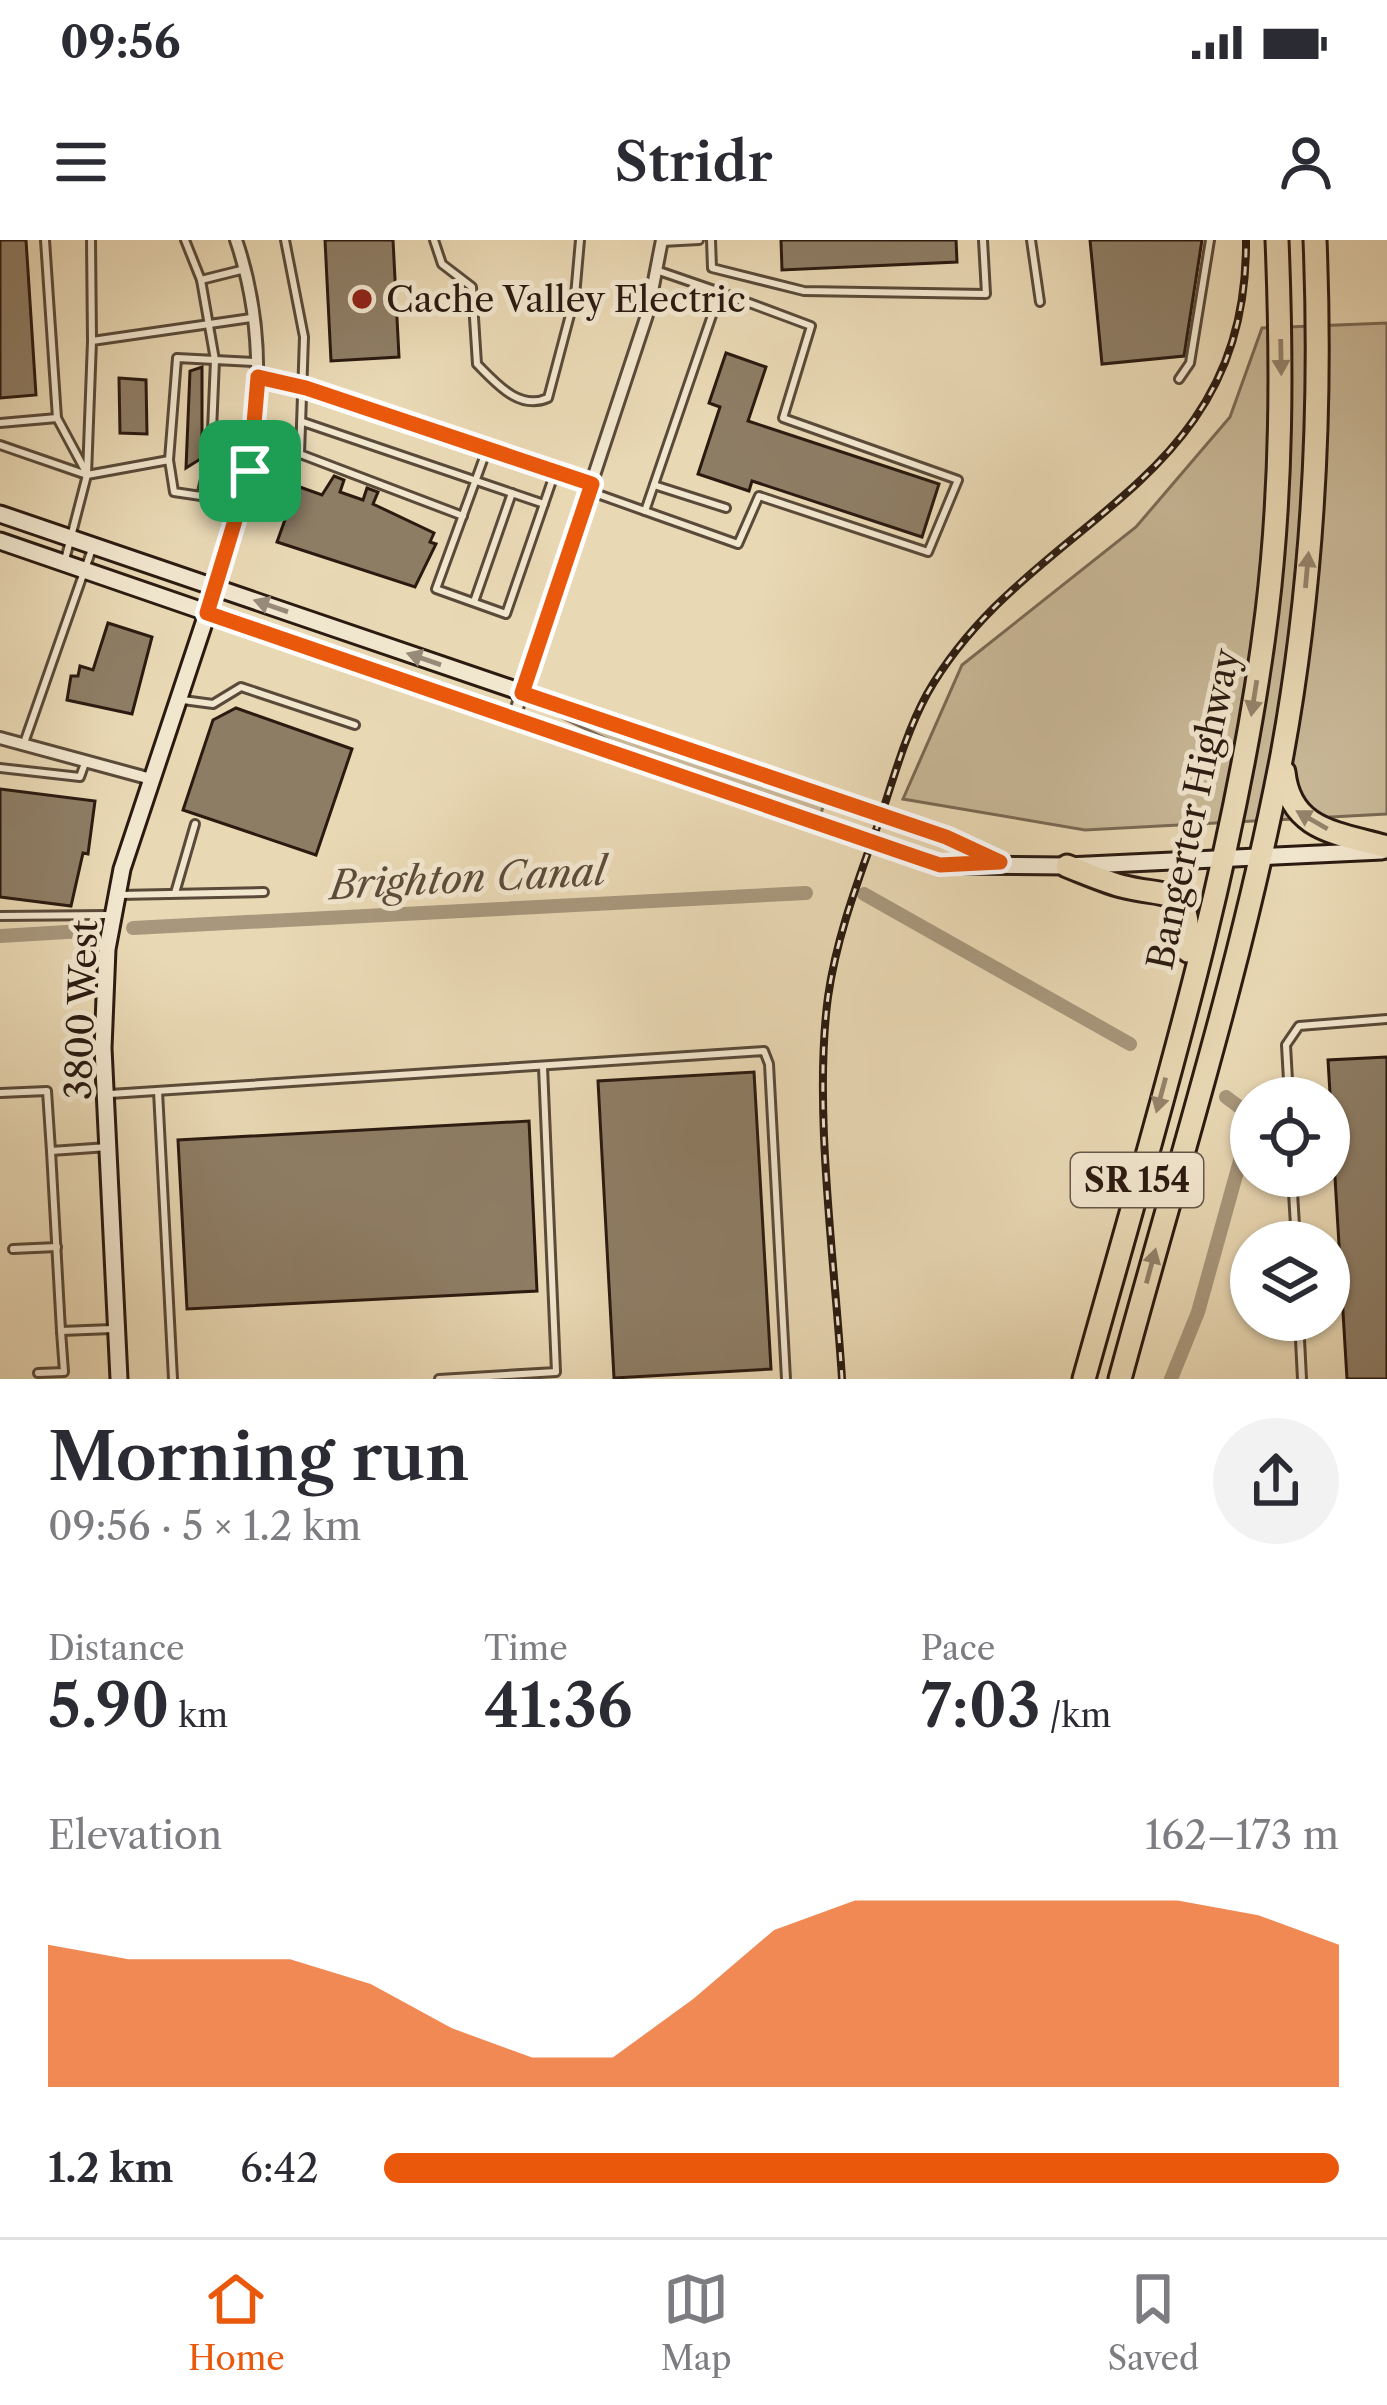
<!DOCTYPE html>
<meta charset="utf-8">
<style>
body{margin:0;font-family:"Libre Caslon Text",serif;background:#f2f2f3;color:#2b2b33;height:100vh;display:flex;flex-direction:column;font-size:45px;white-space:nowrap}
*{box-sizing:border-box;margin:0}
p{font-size:39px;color:#7c7c81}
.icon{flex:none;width:66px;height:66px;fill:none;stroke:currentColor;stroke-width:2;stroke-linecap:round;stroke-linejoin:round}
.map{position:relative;height:1139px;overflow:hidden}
.side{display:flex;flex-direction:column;background:#fff;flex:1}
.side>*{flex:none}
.tools{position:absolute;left:1230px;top:837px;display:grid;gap:24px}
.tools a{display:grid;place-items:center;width:120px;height:120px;border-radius:50%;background:#fff;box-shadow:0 3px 9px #0004;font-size:60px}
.pin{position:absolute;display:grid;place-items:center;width:102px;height:102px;color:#fff;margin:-51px;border-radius:24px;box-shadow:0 6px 18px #0006}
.round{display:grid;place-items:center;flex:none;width:126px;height:126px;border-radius:63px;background:#f2f2f3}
.head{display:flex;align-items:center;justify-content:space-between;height:204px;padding:0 48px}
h1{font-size:66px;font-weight:600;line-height:90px}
.stats{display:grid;grid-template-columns:repeat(3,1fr);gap:18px;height:204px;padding:12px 48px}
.stats div{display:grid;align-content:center}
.stats b{font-size:60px;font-weight:600}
.stats small{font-size:33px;font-weight:400}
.stats p{font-size:33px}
.chart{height:336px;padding:24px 48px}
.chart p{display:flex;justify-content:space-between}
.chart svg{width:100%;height:216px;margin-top:12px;fill:#ea580c;opacity:.7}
ul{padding:0 48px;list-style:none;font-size:39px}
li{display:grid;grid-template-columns:192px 144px 1fr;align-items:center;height:90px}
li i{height:30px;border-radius:15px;background:#ea580c}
.status{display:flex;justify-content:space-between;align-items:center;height:84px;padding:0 60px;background:#fff;direction:ltr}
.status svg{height:33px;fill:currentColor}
header{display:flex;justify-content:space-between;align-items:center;height:156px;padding:0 48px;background:#fff;font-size:54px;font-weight:600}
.tab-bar{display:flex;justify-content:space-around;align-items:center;height:168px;border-top:3px solid #e1e1e2;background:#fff;font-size:33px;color:#7c7c81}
.tab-bar a{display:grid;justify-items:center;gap:6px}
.tab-bar .current{color:#ea580c}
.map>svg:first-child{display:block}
.green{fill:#c9b898;stroke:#7a6954;stroke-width:3}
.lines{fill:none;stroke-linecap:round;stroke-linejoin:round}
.canal{stroke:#a8977c;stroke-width:14}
.building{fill:#8e7d65;stroke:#2b1a10;stroke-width:3}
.lane-casing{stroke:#5a4a39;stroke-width:12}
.street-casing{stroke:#5a4a39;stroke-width:16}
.secondary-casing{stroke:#2b1a10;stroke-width:21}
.highway-casing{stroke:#2b1a10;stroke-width:27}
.lane{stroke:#f1e6ce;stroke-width:6}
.street{stroke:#f1e6ce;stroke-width:10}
.secondary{stroke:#f1e6ce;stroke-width:15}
.highway{stroke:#e9d8b4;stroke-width:21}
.rail-casing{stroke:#2b1a10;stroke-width:8}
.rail{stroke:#f1e6ce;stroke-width:3;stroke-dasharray:9;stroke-linecap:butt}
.oneway{fill:#94826a}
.oneway2{fill:#988a78}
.route-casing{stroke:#fff;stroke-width:24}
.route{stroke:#ea580c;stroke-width:15}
.poi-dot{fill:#8f2418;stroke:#f1e6ce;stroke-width:4.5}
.labels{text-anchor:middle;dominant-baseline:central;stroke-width:10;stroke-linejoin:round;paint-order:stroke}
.shield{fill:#f1e6ce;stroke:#665749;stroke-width:3}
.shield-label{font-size:33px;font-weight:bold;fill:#2b1a10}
.poi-label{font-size:36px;fill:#2b1a10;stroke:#f1e6ce;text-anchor:start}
.street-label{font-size:36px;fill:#2b1a10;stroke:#f1e6ce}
.water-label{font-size:39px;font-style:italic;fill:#5d4c3b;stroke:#f1e6ce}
</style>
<div class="status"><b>09:56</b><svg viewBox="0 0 49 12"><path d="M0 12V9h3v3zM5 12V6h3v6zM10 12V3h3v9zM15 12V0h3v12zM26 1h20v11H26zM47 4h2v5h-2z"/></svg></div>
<header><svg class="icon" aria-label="menu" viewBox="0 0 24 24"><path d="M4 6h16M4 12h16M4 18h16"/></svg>Stridr<svg class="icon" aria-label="person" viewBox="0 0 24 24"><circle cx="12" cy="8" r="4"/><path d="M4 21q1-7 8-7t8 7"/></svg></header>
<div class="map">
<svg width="1387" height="1139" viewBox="0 0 1387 1139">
<rect width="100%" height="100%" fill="#e9d8b4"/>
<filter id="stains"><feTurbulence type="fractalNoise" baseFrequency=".00167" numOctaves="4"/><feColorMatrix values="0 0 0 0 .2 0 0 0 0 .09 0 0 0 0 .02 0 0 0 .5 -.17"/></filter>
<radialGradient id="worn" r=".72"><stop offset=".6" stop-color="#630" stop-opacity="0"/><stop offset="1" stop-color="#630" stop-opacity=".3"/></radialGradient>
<g class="green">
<path d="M1387,83V574L1085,590L903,559L962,425L1136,287L1230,177L1262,88Z"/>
<path d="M554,474L823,566L821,574L626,508Z"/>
</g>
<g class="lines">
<g class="canal">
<path d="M864,654L1130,804"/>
<path d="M133,688L806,653"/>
<path d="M0,696L83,691"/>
<path d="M1171,1139L1198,1072L1250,885L1246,872L1226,857"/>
</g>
</g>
<g class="building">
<path d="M0,0H26L36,155L0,158Z"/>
<path d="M325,0H393L399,117L331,121Z"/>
<path d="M781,0H956L957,22L782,30Z"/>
<path d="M1090,0H1202L1184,116L1102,124Z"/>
<path d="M726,113L766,127L748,181L939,244L922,297L752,241L749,251L698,234L720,167L709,163Z"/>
<path d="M202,127V218L186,228L190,131Z"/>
<path d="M119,138L146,140L147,194L120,193Z"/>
<path d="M334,236L344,240L340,252L363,260L367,248L378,252L373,264L434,293L430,302L436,304L415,347L277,302L297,246L322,255Z"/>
<path d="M108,383L152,397L132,474L67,460L71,436H78L80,426L93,430Z"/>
<path d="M236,468L352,509L316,615L183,570L213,480Z"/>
<path d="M0,549L95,561L88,614L83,613L71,666L0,657Z"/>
<path d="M1387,817V1139H1347L1328,820Z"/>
<path d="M754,832L771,1129L614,1138L598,841Z"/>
<path d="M529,881L537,1051L187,1069L178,900Z"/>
</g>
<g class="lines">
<g class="lane-casing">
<g id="lane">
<path d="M45,0L57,178L86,232"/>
<path d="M91,0L92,101"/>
<path d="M285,0L304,97L300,214L463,276"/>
<path d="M434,0L442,24L472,47L477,124C496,143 519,171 548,158L575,56L580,0"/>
<path d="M711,0L712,28L804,51L986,54L983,0"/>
<path d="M1031,0L1040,62"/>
<path d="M662,2L699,0"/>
<path d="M201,40L245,29"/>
<path d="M258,137L306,148L592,244"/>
<path d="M1179,139L1190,123L1210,0"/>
<path d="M303,182L544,264"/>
<path d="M0,183L57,178"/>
<path d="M0,205L84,234"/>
<path d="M487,209L436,349L506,374L555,232"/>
<path d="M169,220L177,118L215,120L201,40L185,0"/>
<path d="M87,235L92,101L251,78"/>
<path d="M654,245L726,268"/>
<path d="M589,251L645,271L720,52L659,31"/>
<path d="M645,271L738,304L759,256L928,312L958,240L783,178L811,86L720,52"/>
<path d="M65,320L87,235L169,220L174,252L201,256L211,214L215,120L254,122"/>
<path d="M474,362L512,253"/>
<path d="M183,460L213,464L241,447L355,485"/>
<path d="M24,503L92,309"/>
<path d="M0,528L80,537L85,523"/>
<path d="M175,653L195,584"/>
<path d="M119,655L264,652"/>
<path d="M0,676L110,675"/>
<path d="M158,851L173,1139"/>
<path d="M0,853L47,851L51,911L108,907"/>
<path d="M110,854L764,811L769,824L786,1139"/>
<path d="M1289,858L1286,805L1299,786L1387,779"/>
<path d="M51,911L61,1091L112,1089"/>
<path d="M1292,936L1296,1002"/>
<path d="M13,1009L57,1007"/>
<path d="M1299,1080L1302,1139"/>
<path d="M38,1133L64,1132L61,1091"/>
<path d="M439,1139L556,1132L543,827"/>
</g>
</g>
<g class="street-casing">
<g id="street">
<path d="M216,347C254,233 276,117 236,0"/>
<path d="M514,477L648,72L662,0"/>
<path d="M0,498L151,539"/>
</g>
</g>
<g class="secondary-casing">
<g id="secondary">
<path d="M0,274L946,597L994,619"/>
<path d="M0,301L940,625L1067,626L1382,611"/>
<path d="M119,1139L103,808L107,709L122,629L216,347"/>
</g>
</g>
<g class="highway-casing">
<g id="highway">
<path d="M1284,532C1290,591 1338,593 1387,607"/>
<path d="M1067,626C1085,633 1103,641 1121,646C1171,659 1190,642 1188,711"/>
<path d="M1084,1139C1153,892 1236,625 1267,372C1282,248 1282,124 1277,0"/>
<path d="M1120,1139C1176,932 1242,725 1282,515C1313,345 1322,172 1315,0"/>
</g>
</g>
<use href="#lane" class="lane"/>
<use href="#street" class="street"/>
<use href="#secondary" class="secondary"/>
<use href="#highway" class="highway"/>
<g class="rail-casing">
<path id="rail" d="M842,1139C835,1023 813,869 828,757C837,693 861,633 882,573C895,533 907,491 927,454C1028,276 1248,251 1246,0"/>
</g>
<use href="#rail" class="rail"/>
</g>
<defs><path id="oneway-solid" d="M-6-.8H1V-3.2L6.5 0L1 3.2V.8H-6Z" transform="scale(3)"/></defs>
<g class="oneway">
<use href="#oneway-solid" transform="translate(1281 117) rotate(89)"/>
<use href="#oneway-solid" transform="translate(1307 330) rotate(-85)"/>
<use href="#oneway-solid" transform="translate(1254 458) rotate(99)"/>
<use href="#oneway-solid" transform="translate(1312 580) rotate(-150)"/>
<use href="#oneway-solid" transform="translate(1161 855) rotate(105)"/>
<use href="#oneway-solid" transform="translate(1151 1026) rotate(-75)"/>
</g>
<g class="oneway2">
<use href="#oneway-solid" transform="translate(271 366) rotate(-161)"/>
<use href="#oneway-solid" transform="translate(424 419) rotate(-161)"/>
</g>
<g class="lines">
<g class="route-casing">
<path id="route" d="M258,137L306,148L592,244L522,453L946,597L1000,622L940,625L922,619L207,373L250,231Z"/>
</g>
<use href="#route" class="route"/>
</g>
<circle class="poi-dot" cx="362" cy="59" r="12"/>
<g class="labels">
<rect class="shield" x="1071" y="913" width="132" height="54" rx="9"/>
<g class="shield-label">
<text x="1137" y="940">SR 154</text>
</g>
<g class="poi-label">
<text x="386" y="59">Cache Valley Electric</text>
</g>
<g class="street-label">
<text transform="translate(1193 569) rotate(-78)">Bangerter Highway</text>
<text transform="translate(81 770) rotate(-88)">3800 West</text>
</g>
<g class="water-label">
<text transform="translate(468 638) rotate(-3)">Brighton Canal</text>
</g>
</g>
<rect width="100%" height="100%" filter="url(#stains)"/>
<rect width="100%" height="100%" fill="url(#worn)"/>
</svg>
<div class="tools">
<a><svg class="icon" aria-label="locate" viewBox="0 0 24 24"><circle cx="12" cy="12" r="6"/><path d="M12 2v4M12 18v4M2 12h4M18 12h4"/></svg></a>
<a><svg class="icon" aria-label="layers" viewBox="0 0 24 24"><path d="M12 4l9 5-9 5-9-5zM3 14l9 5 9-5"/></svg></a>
</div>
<div class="pin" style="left:250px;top:231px;background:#1e9e55"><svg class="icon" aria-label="arrive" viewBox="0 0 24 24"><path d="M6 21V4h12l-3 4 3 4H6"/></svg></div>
</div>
<section class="side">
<div class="head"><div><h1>Morning run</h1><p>09:56 · 5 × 1.2 km</p></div><a class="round"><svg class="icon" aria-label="share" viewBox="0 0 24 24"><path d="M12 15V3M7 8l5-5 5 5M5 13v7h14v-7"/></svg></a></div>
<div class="stats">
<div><p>Distance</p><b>5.90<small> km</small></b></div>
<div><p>Time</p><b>41:36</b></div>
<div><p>Pace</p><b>7:03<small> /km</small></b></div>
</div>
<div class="chart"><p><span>Elevation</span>162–173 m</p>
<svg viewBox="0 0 160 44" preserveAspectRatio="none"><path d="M0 44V15L10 18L20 18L30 18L40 23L50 32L60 38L70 38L80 26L90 12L100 6L110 6L120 6L130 6L140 6L150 9L160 15V44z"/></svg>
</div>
<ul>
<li><b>1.2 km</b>6:42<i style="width:100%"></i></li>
</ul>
</section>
<nav class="tab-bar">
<a class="current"><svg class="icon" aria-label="home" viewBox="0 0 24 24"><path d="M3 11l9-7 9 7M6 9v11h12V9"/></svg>Home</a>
<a><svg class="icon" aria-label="map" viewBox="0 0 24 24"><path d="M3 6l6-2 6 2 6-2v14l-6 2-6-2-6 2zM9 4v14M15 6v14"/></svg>Map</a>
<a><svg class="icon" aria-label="saved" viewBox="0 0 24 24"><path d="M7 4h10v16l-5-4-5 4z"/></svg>Saved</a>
</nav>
